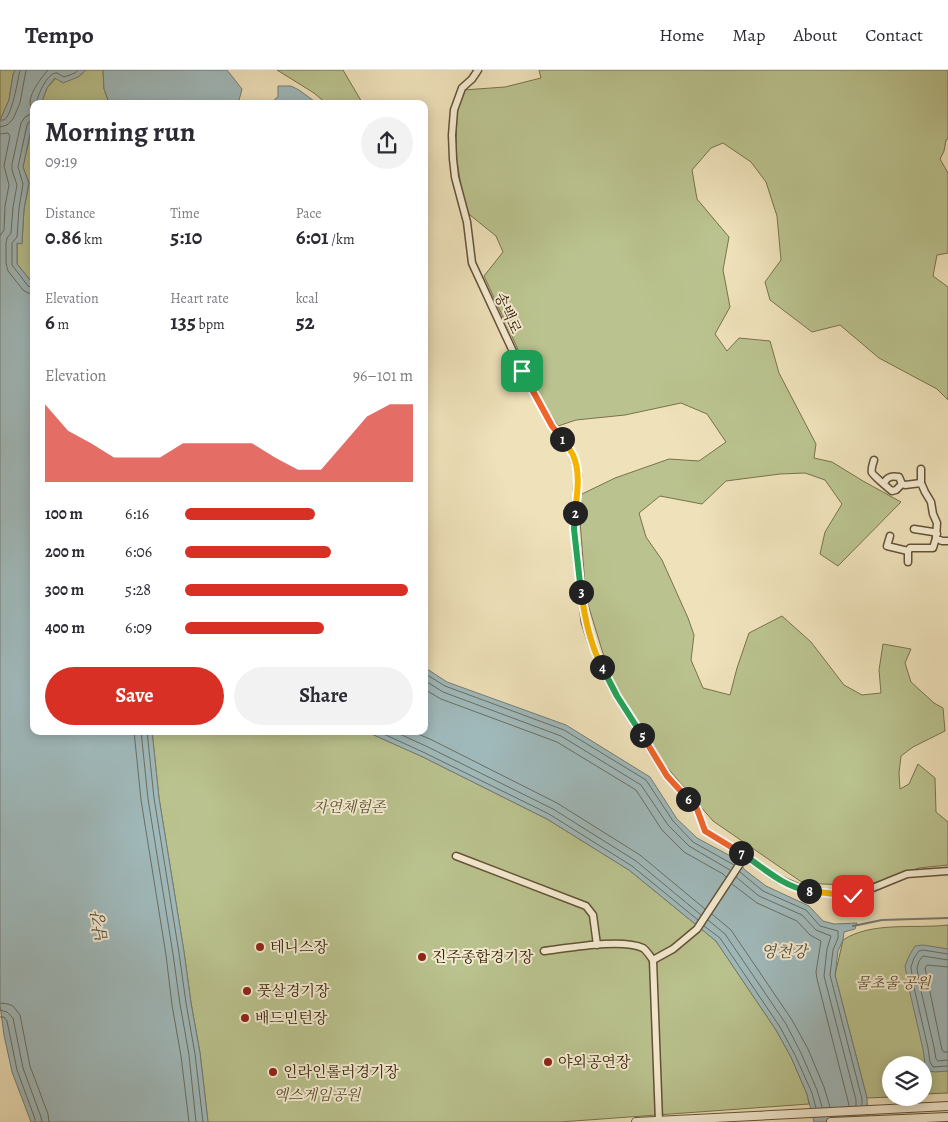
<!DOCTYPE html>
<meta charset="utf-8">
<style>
body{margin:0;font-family:Alegreya,"Noto Serif KR",serif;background:#f2f2f3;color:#2b2b33;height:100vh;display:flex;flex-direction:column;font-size:19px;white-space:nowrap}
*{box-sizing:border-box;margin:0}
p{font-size:16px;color:#7c7c81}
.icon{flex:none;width:28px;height:28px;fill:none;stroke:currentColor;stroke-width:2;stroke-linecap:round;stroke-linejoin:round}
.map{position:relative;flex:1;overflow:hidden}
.drawer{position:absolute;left:30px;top:30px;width:398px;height:635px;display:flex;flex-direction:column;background:#fff;border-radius:10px;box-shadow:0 2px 12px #0003}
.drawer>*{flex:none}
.controls{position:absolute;left:882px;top:986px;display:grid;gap:10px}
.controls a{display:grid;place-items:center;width:50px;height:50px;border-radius:50%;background:#fff;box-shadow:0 2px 12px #0003;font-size:25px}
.pin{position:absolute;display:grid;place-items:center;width:42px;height:42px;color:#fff;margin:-21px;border-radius:10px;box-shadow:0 2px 8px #0006}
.km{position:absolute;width:25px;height:25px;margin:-12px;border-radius:50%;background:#222;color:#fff;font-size:14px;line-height:25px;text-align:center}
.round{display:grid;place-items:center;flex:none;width:52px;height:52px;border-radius:26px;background:#f2f2f3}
.summary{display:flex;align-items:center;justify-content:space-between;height:85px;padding:0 15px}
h1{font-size:28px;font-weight:700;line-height:38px}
.metrics{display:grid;grid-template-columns:repeat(3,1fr);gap:8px;height:85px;padding:5px 15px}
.metrics div{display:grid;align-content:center}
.metrics b{font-size:21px;font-weight:700}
.metrics small{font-size:14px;font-weight:400}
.metrics p{font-size:14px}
.chart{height:140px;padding:10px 15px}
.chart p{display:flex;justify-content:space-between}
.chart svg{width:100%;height:90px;margin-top:5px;fill:#d93025;opacity:.7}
.action{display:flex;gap:10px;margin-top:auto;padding:10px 15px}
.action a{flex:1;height:58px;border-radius:30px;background:#d93025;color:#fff;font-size:20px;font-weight:700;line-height:58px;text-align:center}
.action a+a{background:#f2f2f3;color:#2b2b33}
ul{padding:0 15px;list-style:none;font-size:16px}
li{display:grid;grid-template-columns:80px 60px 1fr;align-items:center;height:38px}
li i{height:12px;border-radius:6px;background:#d93025}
header{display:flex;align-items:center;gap:30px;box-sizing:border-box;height:70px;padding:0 25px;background:#fff;border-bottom:1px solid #e1e1e2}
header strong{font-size:24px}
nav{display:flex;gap:28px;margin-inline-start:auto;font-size:18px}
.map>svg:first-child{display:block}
.green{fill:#bac38f;stroke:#78724c}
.water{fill:#a0babc;stroke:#757d74}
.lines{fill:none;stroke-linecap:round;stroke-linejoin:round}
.shore{stroke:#6a6e62;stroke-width:1}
.stream{stroke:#757d74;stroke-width:2}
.minor-casing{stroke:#645235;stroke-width:9}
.tertiary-casing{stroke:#645235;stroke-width:10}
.minor{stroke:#f5ecd3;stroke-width:6}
.tertiary{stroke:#f5ecd3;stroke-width:8}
.split-1-casing{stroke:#fff;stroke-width:10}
.split-2-casing{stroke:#fff;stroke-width:10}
.split-3-casing{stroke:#fff;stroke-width:10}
.split-4-casing{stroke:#fff;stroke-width:10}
.split-5-casing{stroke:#fff;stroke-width:10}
.split-6-casing{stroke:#fff;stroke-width:10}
.split-7-casing{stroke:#fff;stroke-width:10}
.split-8-casing{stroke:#fff;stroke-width:10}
.split-9-casing{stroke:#fff;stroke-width:10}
.split-1{stroke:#f0652b;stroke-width:6}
.split-2{stroke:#f5b400;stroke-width:6}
.split-3{stroke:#22a559;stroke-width:6}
.split-4{stroke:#f5b400;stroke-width:6}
.split-5{stroke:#22a559;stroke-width:6}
.split-6{stroke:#f0652b;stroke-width:6}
.split-7{stroke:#f0652b;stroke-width:6}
.split-8{stroke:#22a559;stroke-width:6}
.split-9{stroke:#f5b400;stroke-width:6}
.poi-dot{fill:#8f2418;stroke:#f5ecd3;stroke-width:2}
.labels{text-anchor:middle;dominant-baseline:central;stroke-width:4;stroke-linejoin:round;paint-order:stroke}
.street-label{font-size:15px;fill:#352208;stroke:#f5ecd3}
.park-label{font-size:15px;font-style:italic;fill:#5d5230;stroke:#f5ecd3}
.poi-label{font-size:15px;fill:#352208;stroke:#f5ecd3;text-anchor:start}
.water-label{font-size:16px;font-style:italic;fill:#55503e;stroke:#f5ecd3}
</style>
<header>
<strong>Tempo</strong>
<nav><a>Home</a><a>Map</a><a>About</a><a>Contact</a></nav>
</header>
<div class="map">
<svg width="948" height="1052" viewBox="0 0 948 1052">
<rect width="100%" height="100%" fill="#efe2bb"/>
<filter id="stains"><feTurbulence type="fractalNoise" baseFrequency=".004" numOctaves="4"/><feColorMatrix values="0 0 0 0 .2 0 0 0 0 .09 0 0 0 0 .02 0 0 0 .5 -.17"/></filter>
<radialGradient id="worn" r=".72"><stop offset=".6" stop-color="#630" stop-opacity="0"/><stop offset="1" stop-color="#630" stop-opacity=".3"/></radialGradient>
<g class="green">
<path d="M0,0H15L13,5L9,30L0,50Z"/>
<path d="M86,0H103L104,19L108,30V34H41L47,18L56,8L78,7Z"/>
<path d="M277,0H343L363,34H327L314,23Z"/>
<path d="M539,0H948V69L946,70L944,81L940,89L948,103V183L937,185L933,206L948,217V330L937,319L879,288L840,255L812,262L770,230L765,212L781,190L777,146L766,112L751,92L723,73L711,78L692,100L697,129L729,167L723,200L730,237L715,264L727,281L739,268L770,271L779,303L816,374L814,388L832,392L863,411L901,432L838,496L820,484L825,462L842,434L825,410L805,403L780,404L726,411L702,434L660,426L639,443L646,467L662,490L688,548L694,565L691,590L703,618L730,625L737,598L749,563L782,546L811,572L844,615L862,625L881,623L879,600L883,574L911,579L905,593L911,612L934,633L943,638L945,661L913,677L901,686L899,703L900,719L909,714L918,694L935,708L936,742L948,752V795L919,798L865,816L803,813L713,751L665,695L610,606L586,528L580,451V425L615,408L669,389L699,391L726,372L707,344L681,333L625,345L576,350L558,356L541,329L484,206L503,182L496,166L465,141L456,85L457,36L463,20L505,17L541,8Z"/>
<path d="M34,50V215L17,194V173H22L24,139L29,113L23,97L32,55Z"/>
<path d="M152,661H365L423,687L547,749L629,800L716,871L776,960L791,987L807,1024L809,1034L560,1052H208L200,983L191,933L184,882L159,728Z"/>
<path d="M948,855V1023L924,1024V995H891V1027L867,1028L835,905L843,870C872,851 915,859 948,855Z"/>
</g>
<g class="water">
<path d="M15,0H86L78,7L63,13L55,8L47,18L41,34H34V50L32,55L23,97L29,113L24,139L22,174L17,173V194L34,215V661H152L159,728L184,882L191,933L200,983L208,1052H31L12,1002L4,965L0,935V50L9,30L13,5Z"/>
<path d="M103,0H227L242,19L238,34H108V30L104,19Z"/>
<path d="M278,16H291L299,20L318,34H275V29L278,27Z"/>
<path d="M424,597L447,612L566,655L650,707L677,749L697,768L736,789L745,800L766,816L809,836L823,851L834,854L857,853L855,859L844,862L843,870L838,881L835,905L867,1028L868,1052H814L807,1024L791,987L776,960L716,871L629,800L547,749L423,687L365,661H424Z"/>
<path d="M923,875L948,879V1001L935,1002L929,1001L925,994L923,979L908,914L905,896L909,886L915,876Z"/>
</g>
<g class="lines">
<g class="shore">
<path d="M36,34C37,27 47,2 57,3C59,4 62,6 64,7L75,3L78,0"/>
<path d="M0,50C1,50 3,50 4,50C12,46 18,9 20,0"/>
<path d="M34,51L29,52L27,55L18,97L23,114L19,138L17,167L12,173V195L28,216L34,218"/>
<path d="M0,57L7,55L13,49L20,33L26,0"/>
<path d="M0,64L8,63L10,66L4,96L9,115L5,136L4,160L0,166"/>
<path d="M34,224L28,223L23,220L8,201L6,193V173L7,168L11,163L13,137L17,115L12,100V94L21,53L25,47L33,43C32,40 30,36 30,32C31,21 41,8 48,0"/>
<path d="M424,603L445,616L564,660L646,710L673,751L693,772L734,795"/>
<path d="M424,610L443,622L561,666L641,715L668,755L689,776L730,800"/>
<path d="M424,619L441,629L557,672L636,720L662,760L684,782L723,804L726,807"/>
<path d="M134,661L141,730L166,885L172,935L181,986L189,1052"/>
<path d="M141,661L148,729L173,884L180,934L189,985L196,1052"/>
<path d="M147,661L154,728L179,883L186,933L195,984L203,1052"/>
<path d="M377,661L425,683L549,744L632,796L698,850"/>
<path d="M393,661L428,677L553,739L636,791L701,845"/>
<path d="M411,661L432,670L557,733L640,785L705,839"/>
<path d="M740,802L763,821L806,840L820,856L838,861V868L833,880L830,905L862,1029V1035"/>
<path d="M736,807L759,826L802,845L816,860L831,866L827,879L824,906L856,1030V1036"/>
<path d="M732,814L757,833L797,851L810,865L821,871L816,902L817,909L848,1031L849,1036"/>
<path d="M712,844L731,860L792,950L808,979L824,1017L830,1037"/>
<path d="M708,850L725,864L786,954L801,983L817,1020L822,1037"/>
<path d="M704,856L720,868L780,957L795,985L812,1023L816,1038"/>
<path d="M948,884L923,880L919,881L914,888L911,897L913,913L928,978L930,992L933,997L948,996"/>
<path d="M948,890L923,886L919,891L917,898L919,912L934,977L936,989L938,991L948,990"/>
<path d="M948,897L927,895L925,898L942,980L944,982H948"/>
<path d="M0,933L8,934L13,936L20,945L30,996L48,1044L49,1052"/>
<path d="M0,940L7,942L13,948L23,998L41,1047L42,1052"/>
<path d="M0,947H4L7,951L17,1000L35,1049V1052"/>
</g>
<path class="stream" d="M853,856L882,850L948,848"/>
<g class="minor-casing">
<g id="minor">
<path d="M478,0L472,9L462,18L454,40L452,65L453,89L455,107L467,152L472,193L522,301L552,356L572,383L576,395L578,406L574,459L585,552L591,571L600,594L617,626L667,706L697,739L705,761L745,786L778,809L804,820L853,826L907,804L948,801"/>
<path d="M874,390C873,393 871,400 872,403C872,404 889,419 892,421L896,420L902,414L905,415L921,413L925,422L931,432L933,444L937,453L936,468L942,471H948"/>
<path d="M921,399V413"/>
<path d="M884,413C888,406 892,406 899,407L902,414"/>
<path d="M914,459L933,462L937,464"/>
<path d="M890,466L887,476L908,481L910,478H933L936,468"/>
<path d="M908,481V492"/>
<path d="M456,786L586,836L593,845L597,875"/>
<path d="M544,881C569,878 622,868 643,878C647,881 650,886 653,890L659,1051"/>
<path d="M653,890L673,879L697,859L745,786"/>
</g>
</g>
<g class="tertiary-casing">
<g id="tertiary">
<path d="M636,1052L948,1036"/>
<path d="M831,1052L948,1047"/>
</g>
</g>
<use href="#minor" class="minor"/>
<use href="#tertiary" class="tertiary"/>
</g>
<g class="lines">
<g class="split-1-casing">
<path id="split-1" d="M522,301L552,356L562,369"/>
</g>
<g class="split-2-casing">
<path id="split-2" d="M562,369C566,374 570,379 573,385C581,403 577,424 575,443"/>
</g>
<g class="split-3-casing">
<path id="split-3" d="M575,443L574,459L581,522"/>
</g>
<g class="split-4-casing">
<path id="split-4" d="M581,522C585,548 590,574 602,597"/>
</g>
<g class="split-5-casing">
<path id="split-5" d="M602,597L617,626L642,665"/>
</g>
<g class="split-6-casing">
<path id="split-6" d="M642,665L667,706L688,729"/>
</g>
<g class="split-7-casing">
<path id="split-7" d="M688,729L697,739L705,761L741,783"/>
</g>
<g class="split-8-casing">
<path id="split-8" d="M741,783C763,797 783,817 809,821"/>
</g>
<g class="split-9-casing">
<path id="split-9" d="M809,821L853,826"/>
</g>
<use href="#split-1" class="split-1"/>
<use href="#split-2" class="split-2"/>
<use href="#split-3" class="split-3"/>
<use href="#split-4" class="split-4"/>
<use href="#split-5" class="split-5"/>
<use href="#split-6" class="split-6"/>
<use href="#split-7" class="split-7"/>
<use href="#split-8" class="split-8"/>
<use href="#split-9" class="split-9"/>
</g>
<g class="poi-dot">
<circle cx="260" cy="877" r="5"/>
<circle cx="422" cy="887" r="5"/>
<circle cx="247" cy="921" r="5"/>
<circle cx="245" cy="948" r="5"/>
<circle cx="548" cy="992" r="5"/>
<circle cx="273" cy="1002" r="5"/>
</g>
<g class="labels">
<g class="street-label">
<text transform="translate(508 243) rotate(66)">송백로</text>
</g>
<g class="park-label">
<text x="349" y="737">자연체험존</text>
<text x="893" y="913">물초울 공원</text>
<text x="317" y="1025">엑스게임공원</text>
</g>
<g class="poi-label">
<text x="270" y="877">테니스장</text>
<text x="432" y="887">진주종합경기장</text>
<text x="257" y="921">풋살경기장</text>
<text x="255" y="948">배드민턴장</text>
<text x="558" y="992">야외공연장</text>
<text x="283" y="1002">인라인롤러경기장</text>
</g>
<g class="water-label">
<text transform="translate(100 858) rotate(-97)">남강</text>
<text x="784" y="882">영천강</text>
</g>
</g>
<rect width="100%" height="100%" filter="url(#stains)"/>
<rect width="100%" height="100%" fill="url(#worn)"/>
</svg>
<div class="controls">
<a><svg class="icon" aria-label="layers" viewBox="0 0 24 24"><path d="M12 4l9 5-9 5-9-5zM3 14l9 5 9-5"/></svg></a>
</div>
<div class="pin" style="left:522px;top:301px;background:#1e9e55"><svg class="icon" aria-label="arrive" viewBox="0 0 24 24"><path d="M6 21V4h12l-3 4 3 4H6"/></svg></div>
<div class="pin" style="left:853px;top:826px;background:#d93025"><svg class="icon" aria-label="check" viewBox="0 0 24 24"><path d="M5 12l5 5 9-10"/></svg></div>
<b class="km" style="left:562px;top:369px">1</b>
<b class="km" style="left:575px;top:443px">2</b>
<b class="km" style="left:581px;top:522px">3</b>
<b class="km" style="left:602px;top:597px">4</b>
<b class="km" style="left:642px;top:665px">5</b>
<b class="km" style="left:688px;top:729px">6</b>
<b class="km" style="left:741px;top:783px">7</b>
<b class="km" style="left:809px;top:821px">8</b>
<section class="drawer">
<div class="summary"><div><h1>Morning run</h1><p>09:19</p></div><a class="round"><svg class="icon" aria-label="share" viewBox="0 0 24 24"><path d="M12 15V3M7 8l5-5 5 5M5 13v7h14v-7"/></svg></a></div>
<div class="metrics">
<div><p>Distance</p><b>0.86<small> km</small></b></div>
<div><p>Time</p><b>5:10</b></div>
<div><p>Pace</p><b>6:01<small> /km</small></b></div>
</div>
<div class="metrics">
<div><p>Elevation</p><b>6<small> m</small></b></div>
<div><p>Heart rate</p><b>135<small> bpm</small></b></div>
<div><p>kcal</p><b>52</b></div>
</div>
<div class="chart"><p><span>Elevation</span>96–101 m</p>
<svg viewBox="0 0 160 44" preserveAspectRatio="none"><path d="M0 44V6L10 19L20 25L30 32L40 32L50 32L60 25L70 25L80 25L90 25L100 32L110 38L120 38L130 25L140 12L150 6L160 6V44z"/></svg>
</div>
<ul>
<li><b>100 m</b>6:16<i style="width:57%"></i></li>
<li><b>200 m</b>6:06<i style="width:64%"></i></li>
<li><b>300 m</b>5:28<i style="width:98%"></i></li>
<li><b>400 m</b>6:09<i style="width:61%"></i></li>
</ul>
<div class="action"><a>Save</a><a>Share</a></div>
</section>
</div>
